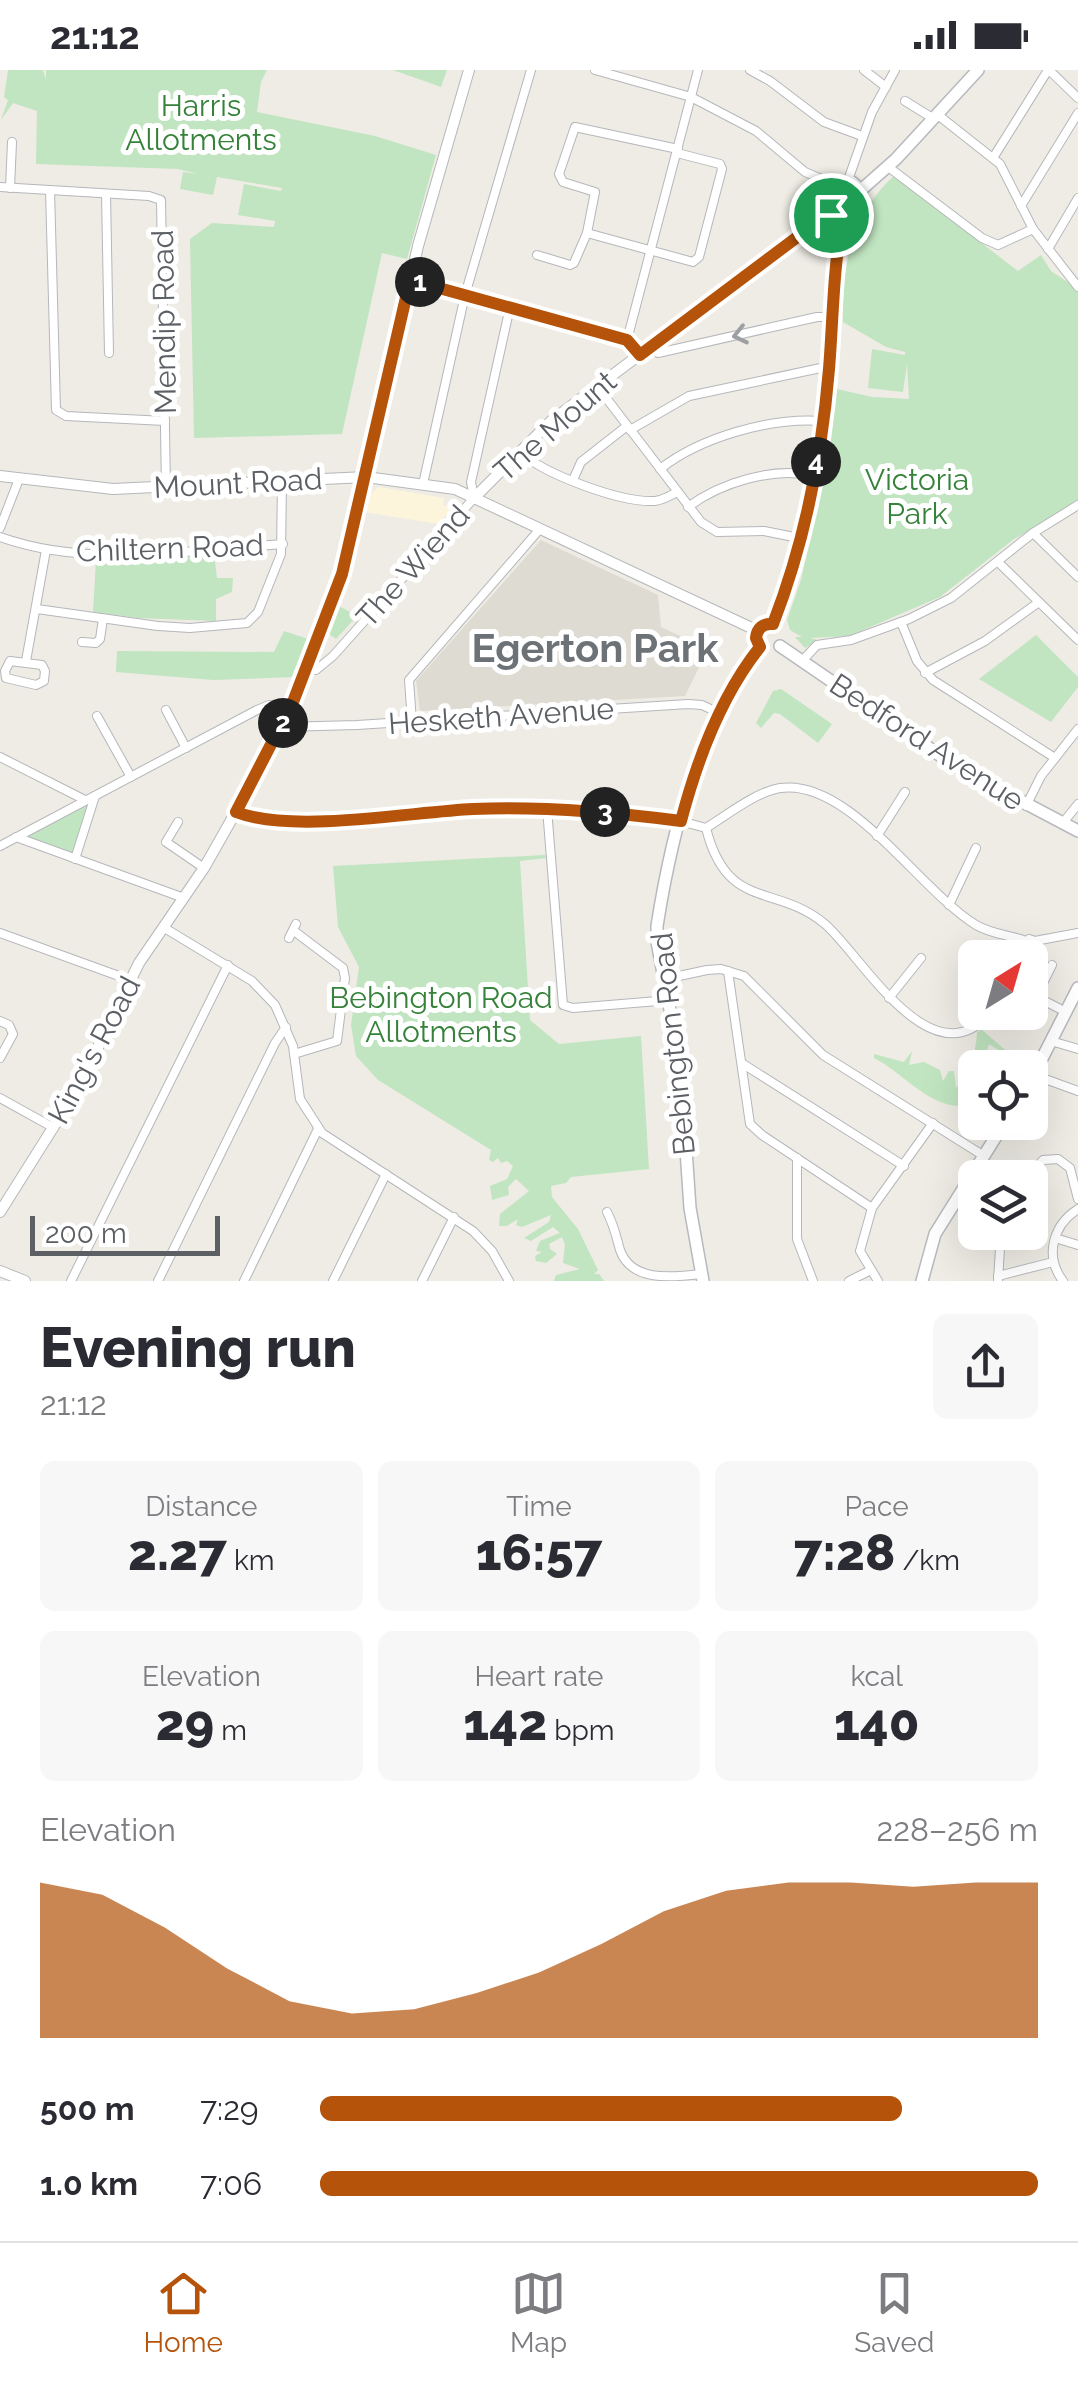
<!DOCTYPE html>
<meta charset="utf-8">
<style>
body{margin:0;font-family:Raleway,sans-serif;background:#f7f7f7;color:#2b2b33;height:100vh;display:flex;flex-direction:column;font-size:38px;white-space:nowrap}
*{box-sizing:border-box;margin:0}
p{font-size:32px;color:#7c7c81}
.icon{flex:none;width:55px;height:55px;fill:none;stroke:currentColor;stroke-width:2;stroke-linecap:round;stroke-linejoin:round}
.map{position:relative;height:1211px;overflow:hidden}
.side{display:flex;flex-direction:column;background:#fff;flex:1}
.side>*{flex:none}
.needle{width:65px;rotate:37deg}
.tools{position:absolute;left:958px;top:870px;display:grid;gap:20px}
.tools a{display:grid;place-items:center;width:90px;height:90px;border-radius:15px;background:#fff;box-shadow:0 10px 40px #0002;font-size:50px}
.scale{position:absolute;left:30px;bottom:25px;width:190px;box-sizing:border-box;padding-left:10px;border:5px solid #5c6065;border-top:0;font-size:28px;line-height:35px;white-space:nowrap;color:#5c6065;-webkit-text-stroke:8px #fff;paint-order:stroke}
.pin{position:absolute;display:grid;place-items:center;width:85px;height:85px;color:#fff;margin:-42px;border:5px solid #fff;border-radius:50%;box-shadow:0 2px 10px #0007}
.km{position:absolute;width:50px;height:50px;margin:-25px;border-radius:50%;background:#222;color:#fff;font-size:28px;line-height:50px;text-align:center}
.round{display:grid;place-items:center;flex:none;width:105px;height:105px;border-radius:15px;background:#f7f7f7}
.head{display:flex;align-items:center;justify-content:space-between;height:170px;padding:0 40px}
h1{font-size:55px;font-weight:800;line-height:75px}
.stats{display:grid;grid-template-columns:repeat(3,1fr);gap:15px;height:170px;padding:10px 40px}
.stats div{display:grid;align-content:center;border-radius:15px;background:#f7f7f7;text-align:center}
.stats b{font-size:50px;font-weight:800}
.stats small{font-size:28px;font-weight:400}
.stats p{font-size:28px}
.chart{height:280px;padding:20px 40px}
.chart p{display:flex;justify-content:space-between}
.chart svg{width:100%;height:180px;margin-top:10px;fill:#b45309;opacity:.7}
ul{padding:0 40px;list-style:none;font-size:32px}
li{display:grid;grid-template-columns:160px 120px 1fr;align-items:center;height:75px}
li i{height:25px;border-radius:12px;background:#b45309}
.status{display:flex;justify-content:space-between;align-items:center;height:70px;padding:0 50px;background:#fff;direction:ltr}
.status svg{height:28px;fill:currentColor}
.menu{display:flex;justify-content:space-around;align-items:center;height:140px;border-top:2px solid #e1e1e2;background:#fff;font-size:28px;color:#7c7c81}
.menu a{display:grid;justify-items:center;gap:5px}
.menu .current{color:#b45309}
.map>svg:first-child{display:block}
.commercial{fill:#fdf5db}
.education{fill:#dedbd2}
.green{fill:#c1e5c1}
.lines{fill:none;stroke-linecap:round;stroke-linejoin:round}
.minor-casing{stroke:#b5b7bb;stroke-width:10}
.tertiary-casing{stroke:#b5b7bb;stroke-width:12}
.secondary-casing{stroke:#b6b9be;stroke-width:14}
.minor{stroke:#fff;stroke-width:8}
.tertiary{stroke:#fff;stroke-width:10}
.secondary{stroke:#fff;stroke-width:11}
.oneway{stroke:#9da0a3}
.route-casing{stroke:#fff;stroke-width:20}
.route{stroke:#b45309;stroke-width:12}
.labels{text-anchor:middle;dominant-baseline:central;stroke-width:10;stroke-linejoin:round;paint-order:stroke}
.park-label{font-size:30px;fill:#36823a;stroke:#fff}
.street-label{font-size:30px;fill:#5c6065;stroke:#fff}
.district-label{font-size:40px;font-weight:bold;fill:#6d7277;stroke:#fff}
</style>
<div class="status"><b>21:12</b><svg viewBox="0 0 49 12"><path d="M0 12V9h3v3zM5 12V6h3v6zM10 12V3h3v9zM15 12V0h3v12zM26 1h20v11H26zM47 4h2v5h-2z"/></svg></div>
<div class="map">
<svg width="1078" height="1211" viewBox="0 0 1078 1211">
<rect width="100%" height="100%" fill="#eeece4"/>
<path class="commercial" d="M379,417L444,428L443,435L452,438L438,454L365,442L370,424Z"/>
<path class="education" d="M541,470L658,525L661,557L708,579L685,626L420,641L416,611Z"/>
<g class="green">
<path d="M8,0H43L46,10V0H267L261,12L257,42L375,66L436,85L407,189L382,183L342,364L194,368L190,169L212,153L274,157L275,151L238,145L244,114L281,121L282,118L217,107L213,125L180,119L183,102L198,104L178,99L36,94L37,41L13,33L1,50L8,30L4,27Z"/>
<path d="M393,0H447L441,17Z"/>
<path d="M894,106L1018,201L1041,185L1051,201L1078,219V434L1014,469L940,527L849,566L810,568L818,570L805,578L795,567H802L790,560L787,550L801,510L829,386L837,319L872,327L909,329L907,294L903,322L868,318L872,279L905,285V282L886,277L843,252C842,196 851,145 894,106Z"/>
<path d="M214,484L217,508H233L232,522L216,529V551L138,548L93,542L96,490L145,491Z"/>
<path d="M339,536L357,546L336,569L329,564Z"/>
<path d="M284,561L311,570L295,607L213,610L116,602L117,581L274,582Z"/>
<path d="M1036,565L1078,607V617L1051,652L979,609Z"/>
<path d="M781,619L832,654L818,673L780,644L774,643L761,658L756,653L773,621Z"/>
<path d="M88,734L73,786L27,768L28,765Z"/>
<path d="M545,785L546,788L520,791L530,950L559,974L641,966L649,1099L571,1107L566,1113L551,1116L552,1127L578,1159L598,1200L594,1204H599L604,1211H554L556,1205L580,1199L563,1193L565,1175L562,1167L549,1174L550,1179L557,1184L546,1193L536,1191L535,1186L542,1182L536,1181L540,1171L560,1163L553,1157L531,1171L524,1168L549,1152L551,1145L522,1157L516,1155L518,1149L507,1156H499L500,1144L529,1121L516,1109L508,1117L509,1125L492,1130L490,1116L507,1109L513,1096L507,1091L501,1093L498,1088L493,1092L489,1090L491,1080L378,1010L356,986L351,955L359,897L338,857L333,796Z"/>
<path d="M981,959L1025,997L989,974L982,997L975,998V1009L971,1008L966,1017L963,1036C929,1038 901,1001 874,988V984L904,992L912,981L909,995L924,992L940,1000L943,1011L949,1001H954L956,1018C969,1002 976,984 977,963Z"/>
</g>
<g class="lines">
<g class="minor-casing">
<g id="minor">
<path d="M595,0L691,27L756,61L805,102L843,118"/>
<path d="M750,0L770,11L824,52L862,66"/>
<path d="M864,0L886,17"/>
<path d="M1049,0L1078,28"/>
<path d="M905,31L934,49"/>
<path d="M938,45L1000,94L1033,159L1078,217"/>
<path d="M993,88L1048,0"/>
<path d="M887,96L982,168L998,175L1033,159"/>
<path d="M847,113L872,42L895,0"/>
<path d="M0,117L149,126L161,130L166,417"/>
<path d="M10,118L12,72"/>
<path d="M50,120L56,340L66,346L165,351"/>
<path d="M106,124L109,283"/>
<path d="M1021,136L1078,43"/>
<path d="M587,163L693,192L699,187L722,99L720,94L677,83"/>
<path d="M1048,179L1078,128"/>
<path d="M537,185L570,195L574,193L587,163L595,122L563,112L559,104L575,57L678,79"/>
<path d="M410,210L627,270L640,285"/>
<path d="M627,270L698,0"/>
<path d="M650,279L658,283L817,247H833"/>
<path d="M597,316L701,452L717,462L764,461L799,468"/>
<path d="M630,360L689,326L830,296"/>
<path d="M519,381C543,404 621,433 655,431C663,430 670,426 677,422"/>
<path d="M660,399C701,367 771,347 823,351"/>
<path d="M573,410L581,392L627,356"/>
<path d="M423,414L465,225L531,0"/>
<path d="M688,437C720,413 774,396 814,406"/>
<path d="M0,458L19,409"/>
<path d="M1033,463L1078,507"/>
<path d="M0,467C90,499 190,480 283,474"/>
<path d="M998,492L1078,570"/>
<path d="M37,539L158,556L190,558L247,553L258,542L281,484L282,410"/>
<path d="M901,552L917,591L933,610L1055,688"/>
<path d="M82,572L96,573L100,569L103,549"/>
<path d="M10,591L42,595L45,601L44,611L36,615L6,608L5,601Z"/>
<path d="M26,591L46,480"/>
<path d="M802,591L817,575L851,570L909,549L951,528L1033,463L1078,435"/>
<path d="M307,599L316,600L333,586L474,428L471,412L510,237"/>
<path d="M925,603L985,571L1039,532"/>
<path d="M166,640L186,678"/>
<path d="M97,646L131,707"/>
<path d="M412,652L409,610L539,460"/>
<path d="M281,657L357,655L688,634L702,635L719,643"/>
<path d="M0,687L85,730"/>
<path d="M1026,736L1041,706L1078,659"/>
<path d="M547,739L563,935L573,938L670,930"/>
<path d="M236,742C289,762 354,746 410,743C507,736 612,731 706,758C727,745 756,722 780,718C849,708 918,819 976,855C991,864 1009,865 1026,871"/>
<path d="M178,752L166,772L204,798"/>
<path d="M1062,754L1078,734"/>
<path d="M706,758C727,842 776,813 825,854C862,886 932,1013 991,942"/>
<path d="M877,766L905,722"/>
<path d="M16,767L184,828"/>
<path d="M0,776L257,640L269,635L290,638"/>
<path d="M75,789L95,726"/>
<path d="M949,835L976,778"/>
<path d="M163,857L252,911L275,935L293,976L300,1029L322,1063L473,1161L492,1181L509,1211"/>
<path d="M0,863L130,910"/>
<path d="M289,868L296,854"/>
<path d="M1035,871L1033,878L1027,877L1029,869L1035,871L1078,863"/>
<path d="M1052,895L1039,921V928L1066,942"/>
<path d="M728,901L750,1054L762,1065L872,1138"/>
<path d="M665,909L707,900L721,899L744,906L823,985L984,1086"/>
<path d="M889,928L921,888"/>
<path d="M0,951L9,955L13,964L0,988"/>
<path d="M1051,971L1078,979"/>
<path d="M294,984L337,971L345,908L343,898L294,861"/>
<path d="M743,994L904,1096"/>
<path d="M1034,1005L1078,1021"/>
<path d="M0,1028L54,1058"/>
<path d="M797,1088V1169L813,1211"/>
<path d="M1027,1108L1043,1090L1058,1089L1070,1098L1078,1129"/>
<path d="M607,1142C614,1155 616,1166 620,1180C631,1211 668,1208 701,1204"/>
<path d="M1055,1168L1078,1175"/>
<path d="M998,1206L1053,1192"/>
<path d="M71,1211L228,895"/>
<path d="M158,1211L275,973L286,957"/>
<path d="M244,1211L318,1059"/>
<path d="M333,1211L386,1104"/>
<path d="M422,1211L454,1147"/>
<path d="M849,1211L871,1200"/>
<path d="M878,1211L860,1181L872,1138L933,1053"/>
<path d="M998,1211L1001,1162"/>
<path d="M1063,1211C1044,1186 1053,1155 1078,1139"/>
</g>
</g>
<g class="tertiary-casing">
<g id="tertiary">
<path d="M0,406L113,419L366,407L455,419L758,561"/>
<path d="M474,428L551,351L812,156L831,145"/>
<path d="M0,1142L78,1018L139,893L204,798L250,717L307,599L331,534L353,463L418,176L469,0"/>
<path d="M0,1201L25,1211"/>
</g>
</g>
<g class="secondary-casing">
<g id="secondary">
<path d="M861,120L896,89L978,0"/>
<path d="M842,152L836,151L830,143L843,118L852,112L861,120"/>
<path d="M842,152L858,133L861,120"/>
<path d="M773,554L789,511L820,376L842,152"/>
<path d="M780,576L957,697L1078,761"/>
<path d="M759,577L756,568L758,560L773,554"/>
<path d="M1030,1012L1078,918"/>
<path d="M703,1211L690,1138L680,992L657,872V856C672,761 699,653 759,577"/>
<path d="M922,1211L935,1164L1005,1052"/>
</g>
</g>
<use href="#minor" class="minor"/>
<use href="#tertiary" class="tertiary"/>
<use href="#secondary" class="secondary"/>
</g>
<defs><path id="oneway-chevron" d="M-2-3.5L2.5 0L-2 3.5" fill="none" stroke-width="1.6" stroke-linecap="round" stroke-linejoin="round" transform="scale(2.5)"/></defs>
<use class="oneway" href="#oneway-chevron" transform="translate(740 265) rotate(167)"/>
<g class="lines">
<g class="route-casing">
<path id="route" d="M831,145L842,152C833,201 833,250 829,299C822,384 804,474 773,554C763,553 757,558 756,568L760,577C720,627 697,690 681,751C612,742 543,736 473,739C410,742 292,764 236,742L293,632L342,504L410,210L627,270L640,285L812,156Z"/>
</g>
<use href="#route" class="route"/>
</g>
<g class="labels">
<g class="park-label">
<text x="201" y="35">Harris<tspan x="201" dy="34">Allotments</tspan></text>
<text x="917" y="409">Victoria<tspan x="917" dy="34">Park</tspan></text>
<text x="441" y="927">Bebington Road<tspan x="441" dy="34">Allotments</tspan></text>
</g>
<g class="street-label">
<text transform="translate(164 252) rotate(-91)">Mendip Road</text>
<text transform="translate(555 356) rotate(-41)">The Mount</text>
<text transform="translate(238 413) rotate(-3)">Mount Road</text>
<text transform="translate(170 478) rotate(-2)">Chiltern Road</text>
<text transform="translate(413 496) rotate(-48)">The Wiend</text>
<text transform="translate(501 646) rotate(-4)">Hesketh Avenue</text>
<text transform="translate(927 672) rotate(33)">Bedford Avenue</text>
<text transform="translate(673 974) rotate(-96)">Bebington Road</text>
<text transform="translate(94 980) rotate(-62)">King's Road</text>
</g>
<g class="district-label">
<text x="595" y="577">Egerton Park</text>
</g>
</g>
</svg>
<div class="tools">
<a><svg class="needle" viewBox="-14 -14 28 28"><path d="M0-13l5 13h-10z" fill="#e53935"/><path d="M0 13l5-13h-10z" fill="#7c7c81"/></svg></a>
<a><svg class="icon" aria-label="locate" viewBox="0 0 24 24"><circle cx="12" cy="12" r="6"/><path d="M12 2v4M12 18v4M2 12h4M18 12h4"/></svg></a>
<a><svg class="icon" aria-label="layers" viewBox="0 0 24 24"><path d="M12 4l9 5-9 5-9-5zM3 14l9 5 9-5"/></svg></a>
</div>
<div class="scale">200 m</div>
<div class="pin" style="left:831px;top:145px;background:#1e9e55"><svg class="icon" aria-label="arrive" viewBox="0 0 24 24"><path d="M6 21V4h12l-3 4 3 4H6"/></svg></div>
<b class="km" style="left:420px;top:212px">1</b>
<b class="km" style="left:283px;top:653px">2</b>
<b class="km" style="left:605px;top:742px">3</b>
<b class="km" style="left:816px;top:392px">4</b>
</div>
<section class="side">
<div class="head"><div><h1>Evening run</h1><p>21:12</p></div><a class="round"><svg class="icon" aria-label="share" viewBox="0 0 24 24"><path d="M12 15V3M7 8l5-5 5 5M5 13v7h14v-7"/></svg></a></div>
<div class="stats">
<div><p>Distance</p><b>2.27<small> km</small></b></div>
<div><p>Time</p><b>16:57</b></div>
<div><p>Pace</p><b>7:28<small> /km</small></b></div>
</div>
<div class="stats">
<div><p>Elevation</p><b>29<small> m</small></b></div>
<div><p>Heart rate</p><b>142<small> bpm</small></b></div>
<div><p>kcal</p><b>140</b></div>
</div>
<div class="chart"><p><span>Elevation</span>228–256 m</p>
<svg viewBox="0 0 160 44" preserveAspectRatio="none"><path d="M0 44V6L10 9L20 17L30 27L40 35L50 38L60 37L70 33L80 28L90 21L100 13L110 8L120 6L130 6L140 7L150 6L160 6V44z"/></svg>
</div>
<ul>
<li><b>500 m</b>7:29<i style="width:81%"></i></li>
<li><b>1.0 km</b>7:06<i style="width:100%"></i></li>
</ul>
</section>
<nav class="menu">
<a class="current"><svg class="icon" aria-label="home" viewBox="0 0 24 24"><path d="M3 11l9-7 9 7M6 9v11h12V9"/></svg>Home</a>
<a><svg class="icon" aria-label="map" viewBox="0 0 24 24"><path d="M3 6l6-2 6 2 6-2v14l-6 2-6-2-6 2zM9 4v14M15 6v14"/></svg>Map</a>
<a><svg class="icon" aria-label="saved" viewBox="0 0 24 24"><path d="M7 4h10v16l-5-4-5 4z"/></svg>Saved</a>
</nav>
